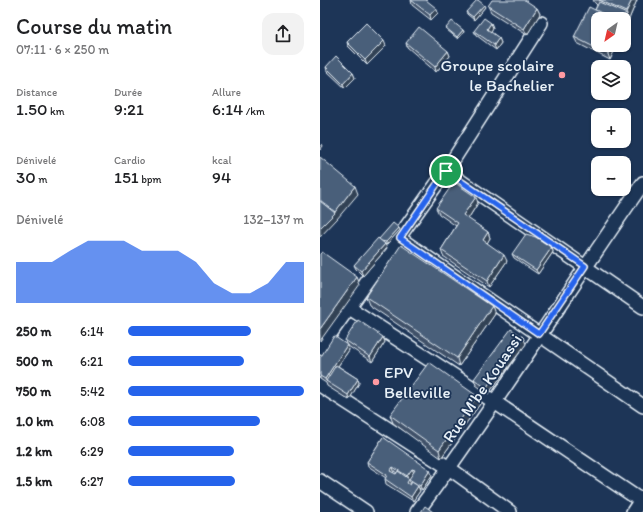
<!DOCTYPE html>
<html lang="fr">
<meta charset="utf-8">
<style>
body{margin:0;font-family:Itim,sans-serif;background:#f2f2f2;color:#202124;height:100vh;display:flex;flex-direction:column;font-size:15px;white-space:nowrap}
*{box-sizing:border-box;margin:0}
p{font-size:13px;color:#757577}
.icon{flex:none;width:22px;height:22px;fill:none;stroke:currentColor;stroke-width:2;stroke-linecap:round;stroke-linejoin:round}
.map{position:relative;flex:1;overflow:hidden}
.sheet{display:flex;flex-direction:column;background:#fff;width:320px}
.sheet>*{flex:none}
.needle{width:26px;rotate:214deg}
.controls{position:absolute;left:271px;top:12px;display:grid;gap:8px}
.controls a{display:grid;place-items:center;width:40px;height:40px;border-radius:8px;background:#fff;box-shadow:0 1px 3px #0004;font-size:20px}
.pin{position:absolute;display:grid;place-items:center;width:34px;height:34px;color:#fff;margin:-17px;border:2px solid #fff;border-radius:50%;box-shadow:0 1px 4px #0007}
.round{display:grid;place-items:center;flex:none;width:42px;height:42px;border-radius:12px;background:#f2f2f2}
.head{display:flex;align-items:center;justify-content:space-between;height:68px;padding:0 16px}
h1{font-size:22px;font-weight:600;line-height:30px}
.figures{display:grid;grid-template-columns:repeat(3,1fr);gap:6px;height:68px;padding:4px 16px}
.figures div{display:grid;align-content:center}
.figures b{font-size:17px;font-weight:600}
.figures small{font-size:11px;font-weight:400}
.figures p{font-size:11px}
.chart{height:112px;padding:8px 16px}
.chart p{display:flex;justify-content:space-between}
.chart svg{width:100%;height:72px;margin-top:4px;fill:#2563eb;opacity:.7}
ul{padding:0 16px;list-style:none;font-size:13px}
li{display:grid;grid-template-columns:64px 48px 1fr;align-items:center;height:30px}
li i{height:10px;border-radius:5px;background:#2563eb}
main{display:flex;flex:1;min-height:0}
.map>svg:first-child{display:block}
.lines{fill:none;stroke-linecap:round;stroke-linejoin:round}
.minor-casing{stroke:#e8f1f8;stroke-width:16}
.minor{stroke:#1d3557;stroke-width:13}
.wall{fill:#3f5169;stroke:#e8f1f8;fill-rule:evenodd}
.shaded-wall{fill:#334255;stroke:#e8f1f8}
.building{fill:#495e7a;stroke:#e8f1f8}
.route-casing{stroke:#fff;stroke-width:8}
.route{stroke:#2563eb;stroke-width:5}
.poi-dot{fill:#ff9aa2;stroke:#1d3557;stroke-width:1.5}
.labels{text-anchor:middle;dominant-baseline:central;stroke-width:3.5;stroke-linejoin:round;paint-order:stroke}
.poi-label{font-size:17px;fill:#e8f1f8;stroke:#1d3557;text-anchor:end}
.street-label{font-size:17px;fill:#e8f1f8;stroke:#1d3557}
</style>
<main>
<section class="sheet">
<div class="head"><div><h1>Course du matin</h1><p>07:11 · 6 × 250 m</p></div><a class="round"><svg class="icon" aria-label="share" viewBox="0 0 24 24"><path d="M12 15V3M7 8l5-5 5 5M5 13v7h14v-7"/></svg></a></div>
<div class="figures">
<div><p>Distance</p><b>1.50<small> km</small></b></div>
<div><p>Durée</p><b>9:21</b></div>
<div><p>Allure</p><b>6:14<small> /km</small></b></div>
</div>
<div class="figures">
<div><p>Dénivelé</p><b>30<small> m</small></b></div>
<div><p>Cardio</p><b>151<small> bpm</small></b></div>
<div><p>kcal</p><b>94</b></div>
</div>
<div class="chart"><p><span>Dénivelé</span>132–137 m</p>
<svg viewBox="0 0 160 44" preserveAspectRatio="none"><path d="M0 44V19L10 19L20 19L30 12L40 6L50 6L60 6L70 12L80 12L90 12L100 19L110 32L120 38L130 38L140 32L150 19L160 19V44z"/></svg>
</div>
<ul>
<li><b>250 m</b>6:14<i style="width:70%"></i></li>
<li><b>500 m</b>6:21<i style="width:66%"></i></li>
<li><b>750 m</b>5:42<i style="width:100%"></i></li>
<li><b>1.0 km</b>6:08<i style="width:75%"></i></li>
<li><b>1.2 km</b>6:29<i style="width:60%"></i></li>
<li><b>1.5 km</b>6:27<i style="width:61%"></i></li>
</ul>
</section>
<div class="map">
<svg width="323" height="512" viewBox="0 0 323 512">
<rect width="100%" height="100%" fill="#1d3557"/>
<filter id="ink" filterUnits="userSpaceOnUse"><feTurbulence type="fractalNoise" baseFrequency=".025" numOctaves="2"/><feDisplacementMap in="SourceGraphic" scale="8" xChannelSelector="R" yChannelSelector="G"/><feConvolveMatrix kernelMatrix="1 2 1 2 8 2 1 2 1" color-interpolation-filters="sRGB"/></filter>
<g filter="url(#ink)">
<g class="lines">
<g class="minor-casing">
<g id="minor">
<path d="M126,171L323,307"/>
<path d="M79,238L323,406"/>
<path d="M28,307L176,403L323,502"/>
<path d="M0,348L126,171L221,23"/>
<path d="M0,385L129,468L190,512"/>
<path d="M0,481L46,512"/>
<path d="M97,512C176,405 247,292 323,183"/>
<path d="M313,512L323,497"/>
</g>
</g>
<use href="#minor" class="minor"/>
</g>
<g class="wall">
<path d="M91,0L116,8L118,13L111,20L92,5Z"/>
<path d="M273,0H317L304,31V19L297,45L290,60L257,43L254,37L275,10L277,5L275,3Z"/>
<path d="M168,6L217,8L220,14L207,35L171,12Z"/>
<path d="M165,7L154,20L147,14L146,12Z"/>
<path d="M171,23L173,28L170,32L179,38L181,43L176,50L156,35L154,31Z"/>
<path d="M126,28L143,30L144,32L138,39L127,30Z"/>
<path d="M27,42L66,46L47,65L28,46Z"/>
<path d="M86,43L128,51L130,56L116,72L87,47Z"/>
<path d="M6,67L33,73L35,78L25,88L7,71Z"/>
<path d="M158,203L148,219L168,232L170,238L167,243L187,261L169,287L123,256L121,250L136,226L119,214L116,208Z"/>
<path d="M79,228L80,230L66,245L65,244L67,248L43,276L36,269L34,265L59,239Z"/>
<path d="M232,247L233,252L218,274L194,258L192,254Z"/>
<path d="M46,297L172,306L175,314L139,366L49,305Z"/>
<path d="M25,340L65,342L52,362L28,346L29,350L18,366L38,379L39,383L29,400L7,386L6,383L0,379V358L26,344Z"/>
<path d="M206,344L168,394L156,385L154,379Z"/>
<path d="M157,396L160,404L121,458L73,423L70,415Z"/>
<path d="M63,437L112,475L102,490L99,488L100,491L93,501L66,484L65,479L66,478L48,466L47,462ZM74,471L77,473L76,474L73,473Z"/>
</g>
<g class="shaded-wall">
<path d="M312,0H317L304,31V22L307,14L306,12Z"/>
<path d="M164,5L165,7L154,20L153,17Z"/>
<path d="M116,8L118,13L111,20L110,15Z"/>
<path d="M217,8L220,14L207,35L204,29Z"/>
<path d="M171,23L173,28L169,34L167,29Z"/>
<path d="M143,30L144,32L138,39L137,37Z"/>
<path d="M179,38L181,43L176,50L174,45Z"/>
<path d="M64,41L66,46L47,65L45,60Z"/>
<path d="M292,45H297L290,60L288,54Z"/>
<path d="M128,51L130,56L116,72L115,67Z"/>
<path d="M33,73L35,78L25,88L23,84Z"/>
<path d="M2,144L3,146L0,150V147Z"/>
<path d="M35,186L38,194L17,219L0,237V228L15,213V212Z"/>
<path d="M156,197L158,203L146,222L143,215Z"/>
<path d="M79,228L80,230L66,245V242Z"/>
<path d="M168,232L170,238L165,247L163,240Z"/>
<path d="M65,244L67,248L43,276L41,271Z"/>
<path d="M232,247L233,252L218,274L216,270Z"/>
<path d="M184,255L187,261L169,287L167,281Z"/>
<path d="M37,277L40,285L0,341V329Z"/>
<path d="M172,306L175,314L139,366L137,358Z"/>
<path d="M63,337L65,342L52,362L50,357Z"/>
<path d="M203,337L206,344L168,394L166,388Z"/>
<path d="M27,345L29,350L7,382L6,381L5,379Z"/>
<path d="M38,379L39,383L29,400L28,395Z"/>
<path d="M157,396L160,404L121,458L119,450Z"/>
<path d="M73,467L74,471L72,475L70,471Z"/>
<path d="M92,469L94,473L89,480L91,484L88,487L87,483L88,480L87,476Z"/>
<path d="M110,470L112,475L102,490L100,486Z"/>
<path d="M98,486L100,491L93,501L91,497Z"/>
</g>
<g class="building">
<path d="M91,0H106L116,8L110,15Z"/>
<path d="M157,0H158L164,5L153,17L146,12Z"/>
<path d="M172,0H205L217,8L204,29L168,6Z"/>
<path d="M279,0H312L306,12Z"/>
<path d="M279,2L307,14L304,22V19H294L275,10Z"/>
<path d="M269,7L294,19H278V45H292L288,54L254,37Z"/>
<path d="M164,18L171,23L167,29L179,38L174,45L154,31Z"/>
<path d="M132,21L143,30L137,37L126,28Z"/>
<path d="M46,23L64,41L45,60L27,42Z"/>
<path d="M99,27L128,51L115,67L86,43Z"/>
<path d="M16,56L33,73L23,84L6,67Z"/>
<path d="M0,157L35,186L15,212L0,200Z"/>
<path d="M134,182L156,197L143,215L168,232L163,240L184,255L167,281L121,250L138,223L116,208Z"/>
<path d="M0,201L15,213L0,228Z"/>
<path d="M73,223L79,228L66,242L61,241L59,239Z"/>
<path d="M206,234L216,237L232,247L216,270L192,254Z"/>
<path d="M58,238L65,244L41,271L34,265Z"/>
<path d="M81,245L172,306L137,358L46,297Z"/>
<path d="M2,252L37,277L0,329V254Z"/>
<path d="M38,320L63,337L50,357L25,340Z"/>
<path d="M191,329L203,337L166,388L154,379Z"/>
<path d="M14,336L27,345L5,379L0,376V358Z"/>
<path d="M109,362L157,396L119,450L70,415Z"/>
<path d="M16,365L38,379L28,395L6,381Z"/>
<path d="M63,437L110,470L100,486L89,479L95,470L92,469L87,476L73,467L70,471L76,474L78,471L89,479L87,483L90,485L92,482L98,486L91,497L65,479L67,475L47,462Z"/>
<path d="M105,506L113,512H101Z"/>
</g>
</g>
<g class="lines" filter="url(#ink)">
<g class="route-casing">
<path id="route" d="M126,171L265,266L219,334L80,238Z"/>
</g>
<use href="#route" class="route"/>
</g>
<g class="poi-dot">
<circle cx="242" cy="75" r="4"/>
<circle cx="56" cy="382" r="4"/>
</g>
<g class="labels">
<g class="poi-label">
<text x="234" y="65">Groupe scolaire<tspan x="234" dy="20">le Bachelier</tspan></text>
<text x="64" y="372" text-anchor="start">EPV<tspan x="64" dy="20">Belleville</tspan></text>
</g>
<g class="street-label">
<text transform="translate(162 388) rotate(-56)">Rue M'be Kouassi</text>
</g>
</g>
</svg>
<div class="controls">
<a><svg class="needle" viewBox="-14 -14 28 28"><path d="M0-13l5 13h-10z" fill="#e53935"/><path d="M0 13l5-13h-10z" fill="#757577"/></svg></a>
<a><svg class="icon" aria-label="layers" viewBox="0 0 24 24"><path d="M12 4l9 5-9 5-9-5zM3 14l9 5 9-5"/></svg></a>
<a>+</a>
<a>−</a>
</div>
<div class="pin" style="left:126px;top:171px;background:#1e9e55"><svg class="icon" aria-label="arrive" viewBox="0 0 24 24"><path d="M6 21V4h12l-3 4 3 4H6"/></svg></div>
</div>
</main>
